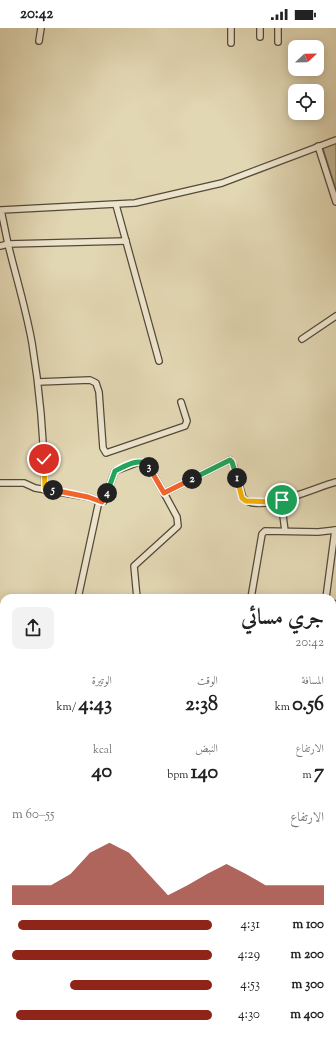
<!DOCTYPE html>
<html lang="ar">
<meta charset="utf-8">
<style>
body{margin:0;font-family:"Sorts Mill Goudy",Amiri,serif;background:#f2f2f2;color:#222;direction:rtl;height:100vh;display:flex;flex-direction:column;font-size:15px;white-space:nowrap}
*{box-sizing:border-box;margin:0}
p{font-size:13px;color:#767676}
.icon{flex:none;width:22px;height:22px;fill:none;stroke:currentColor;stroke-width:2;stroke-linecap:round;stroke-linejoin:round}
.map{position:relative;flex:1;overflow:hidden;direction:ltr}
.sheet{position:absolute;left:0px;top:566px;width:336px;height:444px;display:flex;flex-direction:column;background:#fff;border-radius:12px 12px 0 0;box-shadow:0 2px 10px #0003;direction:rtl}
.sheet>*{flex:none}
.needle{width:26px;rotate:68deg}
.controls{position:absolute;left:288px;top:12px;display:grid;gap:8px}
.controls a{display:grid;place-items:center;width:36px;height:36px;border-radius:8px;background:#fff;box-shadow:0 2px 10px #0003;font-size:20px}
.pin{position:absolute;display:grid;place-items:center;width:34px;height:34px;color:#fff;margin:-17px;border:2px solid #fff;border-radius:50%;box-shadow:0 1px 4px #0007}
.km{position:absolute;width:20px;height:20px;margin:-10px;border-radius:50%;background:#222;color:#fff;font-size:11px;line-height:20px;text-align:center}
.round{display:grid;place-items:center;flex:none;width:42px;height:42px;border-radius:8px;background:#f2f2f2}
.summary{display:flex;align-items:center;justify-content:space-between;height:68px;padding:0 12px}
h1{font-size:22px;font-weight:700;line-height:30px}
.metrics{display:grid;grid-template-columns:repeat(3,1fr);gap:6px;height:68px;padding:4px 12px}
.metrics div{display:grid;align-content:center}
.metrics b{font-size:20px;font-weight:700}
.metrics small{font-size:11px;font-weight:400}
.metrics p{font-size:11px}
.chart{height:112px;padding:8px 12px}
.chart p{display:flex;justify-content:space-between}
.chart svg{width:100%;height:72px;margin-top:4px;fill:#8f2418;opacity:.7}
ul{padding:0 12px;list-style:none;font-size:13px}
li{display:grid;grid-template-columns:64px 48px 1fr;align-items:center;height:30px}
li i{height:10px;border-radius:5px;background:#8f2418}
.status{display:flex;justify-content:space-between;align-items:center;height:28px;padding:0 20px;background:#fff;direction:ltr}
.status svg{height:11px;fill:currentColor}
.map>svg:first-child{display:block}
.green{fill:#c2b797;stroke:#756853}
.water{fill:#a3977b;stroke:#726550}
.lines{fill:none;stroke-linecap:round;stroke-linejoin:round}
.minor-casing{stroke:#564938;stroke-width:8}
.minor{stroke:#ece5ce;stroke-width:5.5}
.split-1-casing{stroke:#fff;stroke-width:8}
.split-2-casing{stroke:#fff;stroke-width:8}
.split-3-casing{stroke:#fff;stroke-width:8}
.split-4-casing{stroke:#fff;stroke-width:8}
.split-5-casing{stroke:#fff;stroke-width:8}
.split-6-casing{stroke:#fff;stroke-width:8}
.split-1{stroke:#f5b400;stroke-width:5}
.split-2{stroke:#22a559;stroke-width:5}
.split-3{stroke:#f0652b;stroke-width:5}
.split-4{stroke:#22a559;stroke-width:5}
.split-5{stroke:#f0652b;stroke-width:5}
.split-6{stroke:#f5b400;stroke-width:5}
</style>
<div class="status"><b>20:42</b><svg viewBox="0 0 49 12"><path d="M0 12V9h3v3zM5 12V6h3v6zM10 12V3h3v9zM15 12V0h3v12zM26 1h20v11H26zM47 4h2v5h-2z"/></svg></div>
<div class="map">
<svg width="336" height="1010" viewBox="0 0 336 1010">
<rect width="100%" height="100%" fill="#e2d7b3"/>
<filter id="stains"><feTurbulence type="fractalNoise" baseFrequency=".005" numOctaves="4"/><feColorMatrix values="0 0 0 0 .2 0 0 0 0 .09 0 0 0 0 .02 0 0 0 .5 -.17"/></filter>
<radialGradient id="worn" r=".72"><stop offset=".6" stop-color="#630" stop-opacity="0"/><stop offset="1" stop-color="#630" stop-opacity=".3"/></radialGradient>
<path class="green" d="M336,115V161L323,120Z"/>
<path class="water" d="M336,998V1010H256V1006H332V999Z"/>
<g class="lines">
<g class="minor-casing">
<g id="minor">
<path d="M260,9V0"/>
<path d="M39,13L41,0"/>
<path d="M278,14V0"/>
<path d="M231,15V0"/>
<path d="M318,118L336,174"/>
<path d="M116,177L159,333"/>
<path d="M0,218L8,216L1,182L135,175L222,155L336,112"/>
<path d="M302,311L336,288"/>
<path d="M38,354L90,352L96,355L99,364L103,420L106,425L185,398L187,393L181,374"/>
<path d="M0,455H24L35,460L88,469L99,473L78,570"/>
<path d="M45,461C44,412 40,363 32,315C26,281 16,249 8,216L126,213"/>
<path d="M281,472L285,503"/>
<path d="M99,473H104L115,443L139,434L148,437L164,465L230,432L234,439L243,470C258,487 316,459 336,454"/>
<path d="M137,570L134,538L178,498L177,489L164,465"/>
<path d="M251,570L262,506L265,503L318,504L336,502"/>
<path d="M326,570L335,502"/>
<path d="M332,575L336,576"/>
<path d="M0,650L4,652"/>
<path d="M0,781L4,782"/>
<path d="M332,844L336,843"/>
<path d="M0,846L4,833"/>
<path d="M0,872H4"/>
<path d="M0,954L4,953"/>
<path d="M0,1007L4,1005"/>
<path d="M105,1010V1006"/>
<path d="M184,1010V1006"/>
</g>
</g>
<use href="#minor" class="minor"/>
</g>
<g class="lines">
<g class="split-1-casing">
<path id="split-1" d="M237,450L242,470L246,473L274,474L282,472"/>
</g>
<g class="split-2-casing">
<path id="split-2" d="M192,451L230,432L232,434L237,450"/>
</g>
<g class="split-3-casing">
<path id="split-3" d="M149,439L164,465L192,451"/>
</g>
<g class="split-4-casing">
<path id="split-4" d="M107,465L115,443C125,438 141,428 149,439"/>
</g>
<g class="split-5-casing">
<path id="split-5" d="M53,462L88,469L102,474L107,465"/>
</g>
<g class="split-6-casing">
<path id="split-6" d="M44,431L45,461L53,462"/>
</g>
<use href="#split-1" class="split-1"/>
<use href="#split-2" class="split-2"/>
<use href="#split-3" class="split-3"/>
<use href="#split-4" class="split-4"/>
<use href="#split-5" class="split-5"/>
<use href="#split-6" class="split-6"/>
</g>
<rect width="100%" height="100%" filter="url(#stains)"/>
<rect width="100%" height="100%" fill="url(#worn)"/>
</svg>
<div class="controls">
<a><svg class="needle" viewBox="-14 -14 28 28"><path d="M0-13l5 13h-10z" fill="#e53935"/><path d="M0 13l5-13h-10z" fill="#767676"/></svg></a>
<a><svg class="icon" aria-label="locate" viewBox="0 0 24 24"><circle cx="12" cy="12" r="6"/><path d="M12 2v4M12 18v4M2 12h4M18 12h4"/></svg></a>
</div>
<div class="pin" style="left:282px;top:472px;background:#1e9e55"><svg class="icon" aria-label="arrive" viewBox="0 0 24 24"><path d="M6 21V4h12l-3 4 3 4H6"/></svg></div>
<div class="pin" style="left:44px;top:431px;background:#d93025"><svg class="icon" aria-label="check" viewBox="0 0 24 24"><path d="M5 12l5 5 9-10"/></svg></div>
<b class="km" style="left:237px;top:450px">1</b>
<b class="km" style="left:192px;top:451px">2</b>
<b class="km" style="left:149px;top:439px">3</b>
<b class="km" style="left:107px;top:465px">4</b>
<b class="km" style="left:53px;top:462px">5</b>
<section class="sheet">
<div class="summary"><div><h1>جري مسائي</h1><p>20:42</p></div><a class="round"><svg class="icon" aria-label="share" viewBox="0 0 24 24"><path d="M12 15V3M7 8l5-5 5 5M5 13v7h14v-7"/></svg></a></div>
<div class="metrics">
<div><p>المسافة</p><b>0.56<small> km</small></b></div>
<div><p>الوقت</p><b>2:38</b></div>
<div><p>الوتيرة</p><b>4:43<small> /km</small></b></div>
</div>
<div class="metrics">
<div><p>الارتفاع</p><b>7<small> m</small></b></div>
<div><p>النبض</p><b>140<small> bpm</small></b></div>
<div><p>kcal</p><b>40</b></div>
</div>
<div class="chart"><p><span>الارتفاع</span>55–60 m</p>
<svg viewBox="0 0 160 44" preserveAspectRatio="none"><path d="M0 44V32L10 32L20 32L30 25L40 12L50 6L60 12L70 25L80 38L90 32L100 25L110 19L120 25L130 32L140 32L150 32L160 32V44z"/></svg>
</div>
<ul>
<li><b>100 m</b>4:31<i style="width:97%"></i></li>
<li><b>200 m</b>4:29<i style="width:100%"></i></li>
<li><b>300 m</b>4:53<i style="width:71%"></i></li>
<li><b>400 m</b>4:30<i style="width:98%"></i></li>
</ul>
</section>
</div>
